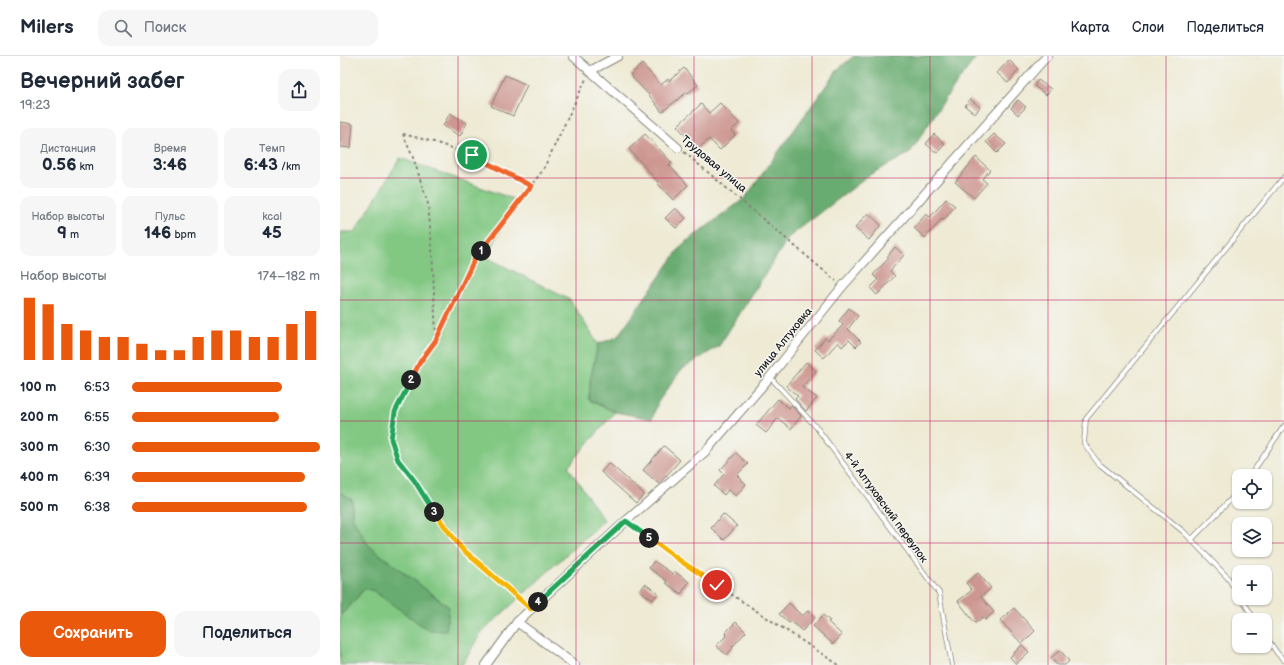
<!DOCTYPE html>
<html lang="ru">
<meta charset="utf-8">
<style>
body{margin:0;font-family:"Balsamiq Sans",sans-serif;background:#f6f6f7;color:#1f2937;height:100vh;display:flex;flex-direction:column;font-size:15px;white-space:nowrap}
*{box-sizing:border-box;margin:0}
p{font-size:13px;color:#747a83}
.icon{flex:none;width:22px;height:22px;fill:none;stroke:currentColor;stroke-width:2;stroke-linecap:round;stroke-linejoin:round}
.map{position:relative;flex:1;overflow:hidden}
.side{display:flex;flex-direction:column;background:#fff;width:340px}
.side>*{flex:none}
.tools{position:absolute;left:892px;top:413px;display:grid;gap:8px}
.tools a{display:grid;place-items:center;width:40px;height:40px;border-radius:8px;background:#fff;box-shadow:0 1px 3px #0004;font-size:20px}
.pin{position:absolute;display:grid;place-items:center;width:34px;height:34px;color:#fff;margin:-17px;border:2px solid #fff;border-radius:50%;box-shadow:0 1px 4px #0007}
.km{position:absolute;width:20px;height:20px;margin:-10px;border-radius:50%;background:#222;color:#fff;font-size:11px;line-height:20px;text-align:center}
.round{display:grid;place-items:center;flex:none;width:42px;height:42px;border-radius:12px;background:#f6f6f7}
.headline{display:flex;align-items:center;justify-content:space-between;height:68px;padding:0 20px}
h1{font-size:22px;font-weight:600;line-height:30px}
.metrics{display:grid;grid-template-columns:repeat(3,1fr);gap:6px;height:68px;padding:4px 20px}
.metrics div{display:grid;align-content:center;border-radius:10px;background:#f6f6f7;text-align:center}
.metrics b{font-size:17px;font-weight:600}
.metrics small{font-size:11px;font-weight:400}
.metrics p{font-size:11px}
.chart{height:112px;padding:8px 20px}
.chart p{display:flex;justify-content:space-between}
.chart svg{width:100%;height:72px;margin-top:4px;stroke:#ea580c;stroke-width:6}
.primary-button{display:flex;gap:8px;margin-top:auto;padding:8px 20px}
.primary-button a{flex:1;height:46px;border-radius:12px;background:#ea580c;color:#fff;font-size:16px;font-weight:600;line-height:46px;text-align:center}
.primary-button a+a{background:#f6f6f7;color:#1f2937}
ul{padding:0 20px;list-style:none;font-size:13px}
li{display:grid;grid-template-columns:64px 48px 1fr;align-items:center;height:30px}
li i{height:10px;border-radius:5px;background:#ea580c}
header{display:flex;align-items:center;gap:24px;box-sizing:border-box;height:56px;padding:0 20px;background:#fff;border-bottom:1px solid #e0e1e3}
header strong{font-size:19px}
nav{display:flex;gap:22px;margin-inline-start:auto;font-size:14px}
.search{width:280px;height:36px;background:#f6f6f7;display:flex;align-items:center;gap:10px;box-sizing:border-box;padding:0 14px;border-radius:12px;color:#747a83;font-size:15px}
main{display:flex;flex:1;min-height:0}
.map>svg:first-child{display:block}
.green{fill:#82c883;stroke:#4f7250}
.forest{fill:#69ac71;stroke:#426446}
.building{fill:#cd9791}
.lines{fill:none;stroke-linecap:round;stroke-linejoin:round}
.service-casing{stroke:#858378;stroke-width:5.5}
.minor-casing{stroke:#858378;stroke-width:10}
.path{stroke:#858378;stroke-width:2;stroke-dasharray:3 3;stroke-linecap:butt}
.service{stroke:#fff;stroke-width:4}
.minor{stroke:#fff;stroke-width:8}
.split-1-casing{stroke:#fff;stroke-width:8}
.split-2-casing{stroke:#fff;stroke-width:8}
.split-3-casing{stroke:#fff;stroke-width:8}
.split-4-casing{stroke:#fff;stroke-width:8}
.split-5-casing{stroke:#fff;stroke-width:8}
.split-6-casing{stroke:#fff;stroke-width:8}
.split-1{stroke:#f0652b;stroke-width:5}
.split-2{stroke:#f0652b;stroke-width:5}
.split-3{stroke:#22a559;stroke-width:5}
.split-4{stroke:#f5b400;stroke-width:5}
.split-5{stroke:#22a559;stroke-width:5}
.split-6{stroke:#f5b400;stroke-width:5}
.grid{fill:none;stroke:#c2185b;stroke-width:1;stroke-opacity:0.55}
.labels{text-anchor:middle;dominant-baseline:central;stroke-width:3;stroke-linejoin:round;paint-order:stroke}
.street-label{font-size:11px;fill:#1c1c1c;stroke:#f6f6f2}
</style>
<header>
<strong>Milers</strong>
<div class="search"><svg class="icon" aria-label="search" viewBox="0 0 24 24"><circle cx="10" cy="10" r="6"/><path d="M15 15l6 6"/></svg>Поиск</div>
<nav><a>Карта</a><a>Слои</a><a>Поделиться</a></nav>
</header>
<main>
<section class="side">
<div class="headline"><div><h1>Вечерний забег</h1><p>19:23</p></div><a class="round"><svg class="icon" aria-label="share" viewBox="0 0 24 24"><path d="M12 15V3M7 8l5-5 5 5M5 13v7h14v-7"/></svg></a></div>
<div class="metrics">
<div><p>Дистанция</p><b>0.56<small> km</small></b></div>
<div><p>Время</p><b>3:46</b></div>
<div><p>Темп</p><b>6:43<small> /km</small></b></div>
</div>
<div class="metrics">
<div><p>Набор высоты</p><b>9<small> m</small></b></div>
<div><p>Пульс</p><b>146<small> bpm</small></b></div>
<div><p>kcal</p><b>45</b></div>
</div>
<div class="chart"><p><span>Набор высоты</span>174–182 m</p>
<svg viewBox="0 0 160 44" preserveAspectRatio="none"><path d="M5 44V6M15 44V10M25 44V22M35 44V26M45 44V30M55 44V30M65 44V34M75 44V38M85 44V38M95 44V30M105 44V26M115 44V26M125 44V30M135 44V30M145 44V22M155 44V14"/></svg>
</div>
<ul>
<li><b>100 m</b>6:53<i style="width:80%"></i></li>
<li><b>200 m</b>6:55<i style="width:78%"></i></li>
<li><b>300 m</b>6:30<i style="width:100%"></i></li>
<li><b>400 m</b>6:39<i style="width:92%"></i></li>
<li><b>500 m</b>6:38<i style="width:93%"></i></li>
</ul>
<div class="primary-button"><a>Сохранить</a><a>Поделиться</a></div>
</section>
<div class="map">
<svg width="944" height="609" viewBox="0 0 944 609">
<rect width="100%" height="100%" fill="#f6f6f2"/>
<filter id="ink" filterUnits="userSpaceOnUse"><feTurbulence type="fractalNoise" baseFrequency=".025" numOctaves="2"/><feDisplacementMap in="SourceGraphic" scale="8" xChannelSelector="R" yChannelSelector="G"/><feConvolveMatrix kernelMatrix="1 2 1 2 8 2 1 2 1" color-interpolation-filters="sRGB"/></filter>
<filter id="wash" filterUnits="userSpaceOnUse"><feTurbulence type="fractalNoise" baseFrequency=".012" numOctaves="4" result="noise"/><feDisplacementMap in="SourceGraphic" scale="16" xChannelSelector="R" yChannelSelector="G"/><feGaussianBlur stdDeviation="0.9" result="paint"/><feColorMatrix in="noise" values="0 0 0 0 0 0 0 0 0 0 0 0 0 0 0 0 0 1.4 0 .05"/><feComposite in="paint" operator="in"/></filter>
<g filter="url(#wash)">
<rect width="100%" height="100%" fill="#eeead4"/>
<path class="green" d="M60,102L173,143L148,202L230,244L258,288L250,325L249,344L275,356L228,411L264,464L141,577L122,609H0V559L8,552L25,532L34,535L50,547L105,575L109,551L29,490L12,461V444L0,436V176H15Z"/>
<g class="forest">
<path d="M514,0H637L605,43L570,97L531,118L449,181L379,290L341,314L318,346L312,363L275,356L249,344L250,325L258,288L277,281L342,189L405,142L498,13Z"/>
<path d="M0,436L12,444V461L29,490L109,551L106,575L88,574L34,535L25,532L8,552L0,559Z"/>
</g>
<g id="blocks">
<g class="building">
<path d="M669,4L679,14L668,27L657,17Z"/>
<path d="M302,8L321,29L328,23L329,25L344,12L358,29L348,37L347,36L322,56L309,39L290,19Z"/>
<path d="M165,19L187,29L173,60L151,50Z"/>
<path d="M698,24L711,33L706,39L694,30Z"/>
<path d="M630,43L640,51L635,58L625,50Z"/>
<path d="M678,44L686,51L678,59L671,52Z"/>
<path d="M380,47L399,67L391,75L395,79L380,94L369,83L358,93L337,70L361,48L369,57Z"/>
<path d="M110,57L127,67L120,80L103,70Z"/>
<path d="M0,66L13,68L11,92L0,91Z"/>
<path d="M305,78L332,107L329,109L348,129L333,144L317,127L318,126L289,93Z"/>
<path d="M594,78L605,88L597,97L586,88Z"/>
<path d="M654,78L666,88L657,97L646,86Z"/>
<path d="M636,101L650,114L642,123L647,127L634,142L615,126Z"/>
<path d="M606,143L615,150L604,164L602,163L585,182L574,172L586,158L590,161Z"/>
<path d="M335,152L346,162L336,172L325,162Z"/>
<path d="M528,157L541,169L529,184L515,172Z"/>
<path d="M555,191L564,199L550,215L555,220L537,239L530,232L538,224L533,219L549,202L547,201Z"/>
<path d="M509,252L518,260L508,273L521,286L516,291L509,284L502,291L498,286L484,302L475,294L485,282L488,284L503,269L499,265Z"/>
<path d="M466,306L476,315L462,331L477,342L466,355L455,343L458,340L446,330Z"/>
<path d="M438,343L449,352L451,349L461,360L451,373L438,362L426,377L416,369Z"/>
<path d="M324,390L340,404L319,428L303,414Z"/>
<path d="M396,397L408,408L397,419L406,428L396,440L388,434L384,439L374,430L384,418L380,414Z"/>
<path d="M269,407L304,438L296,447L261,416Z"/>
<path d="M383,458L397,470L384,484L371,472Z"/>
<path d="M314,505L333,518L334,515L349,526L341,538L326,527L327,525L309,512Z"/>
<path d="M638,517L651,532L641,541L654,556L645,564L643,561L635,567L618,545L632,534L626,527Z"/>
<path d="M305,528L318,537L313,544L300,535Z"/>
<path d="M449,547L462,560L468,555L475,562L462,575L451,565L449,567L439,558Z"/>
<path d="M674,552L695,575L682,588L660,564Z"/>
<path d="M483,559L490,565L488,566L502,579L493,588L473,570Z"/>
<path d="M396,566L406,576L392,591L393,592L387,599L376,590L387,579L385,577Z"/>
<path d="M682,589L689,596L676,608L670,601Z"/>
<path d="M720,594L729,605L725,609H717L711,602Z"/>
</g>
</g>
</g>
<g filter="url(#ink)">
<use href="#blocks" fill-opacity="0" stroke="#858378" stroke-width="1"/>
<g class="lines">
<g class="service-casing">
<g id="service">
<path d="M430,321L477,372L599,537L612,609"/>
<path d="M910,420L944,370"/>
<path d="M851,484L899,435"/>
<path d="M899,540L888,522L844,476L758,407L744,387L746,363L944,121"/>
<path d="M901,542L915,564"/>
<path d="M925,579L937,597L944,604"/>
</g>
</g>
<g class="minor-casing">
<g id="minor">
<path d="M233,0L338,92"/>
<path d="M250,15L278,0"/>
<path d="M177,566L235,609"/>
<path d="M146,609L177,566L286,465L366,395L430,321L502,231L707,0"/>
</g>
</g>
<g class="path">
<path d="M63,78L74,104L88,148L92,191L96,283"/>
<path d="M63,78L94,86L132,99L191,130"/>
<path d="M344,96L496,225"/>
<path d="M292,470L342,506L499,609"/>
<path d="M184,547L121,492L87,448L74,424L57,404L51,383L55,356L80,306L96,284L134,204L203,114L246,23"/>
</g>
<use href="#service" class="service"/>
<use href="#minor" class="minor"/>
</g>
</g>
<g class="lines" filter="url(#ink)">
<g class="split-1-casing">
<path id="split-1" d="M132,99L191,130L141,195"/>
</g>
<g class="split-2-casing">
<path id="split-2" d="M71,324L80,306L96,284L134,204L141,195"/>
</g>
<g class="split-3-casing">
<path id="split-3" d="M71,324L55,356L51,383L58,404L74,424L94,456"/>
</g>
<g class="split-4-casing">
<path id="split-4" d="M94,456L121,492L191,553L198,546"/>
</g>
<g class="split-5-casing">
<path id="split-5" d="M198,546L286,465L309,482"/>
</g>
<g class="split-6-casing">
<path id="split-6" d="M309,482L342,506L377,529"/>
</g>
<use href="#split-1" class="split-1"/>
<use href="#split-2" class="split-2"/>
<use href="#split-3" class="split-3"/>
<use href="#split-4" class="split-4"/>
<use href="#split-5" class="split-5"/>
<use href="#split-6" class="split-6"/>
</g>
<path class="grid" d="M118,0V609M236,0V609M354,0V609M472,0V609M590,0V609M708,0V609M826,0V609M0,122H944M0,244H944M0,365H944M0,487H899M925,487H944"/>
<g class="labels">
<g class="street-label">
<text transform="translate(374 108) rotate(40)">Трудовая улица</text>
<text transform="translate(443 286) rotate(-51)">улица Алтуховка</text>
<text transform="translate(546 451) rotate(54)">4-й Алтуховский переулок</text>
</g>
</g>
</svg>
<div class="tools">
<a><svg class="icon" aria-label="locate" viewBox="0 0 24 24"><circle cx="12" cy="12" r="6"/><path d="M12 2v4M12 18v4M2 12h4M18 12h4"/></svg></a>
<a><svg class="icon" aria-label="layers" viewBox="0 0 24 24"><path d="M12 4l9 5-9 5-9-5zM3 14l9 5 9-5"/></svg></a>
<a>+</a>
<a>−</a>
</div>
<div class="pin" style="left:132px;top:99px;background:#1e9e55"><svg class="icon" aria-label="arrive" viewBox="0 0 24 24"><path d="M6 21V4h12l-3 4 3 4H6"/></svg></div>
<div class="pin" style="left:377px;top:529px;background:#d93025"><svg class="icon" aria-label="check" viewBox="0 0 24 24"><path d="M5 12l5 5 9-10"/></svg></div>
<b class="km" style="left:141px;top:195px">1</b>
<b class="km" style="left:71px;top:324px">2</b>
<b class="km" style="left:94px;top:456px">3</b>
<b class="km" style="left:198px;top:546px">4</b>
<b class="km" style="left:309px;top:482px">5</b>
</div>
</main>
